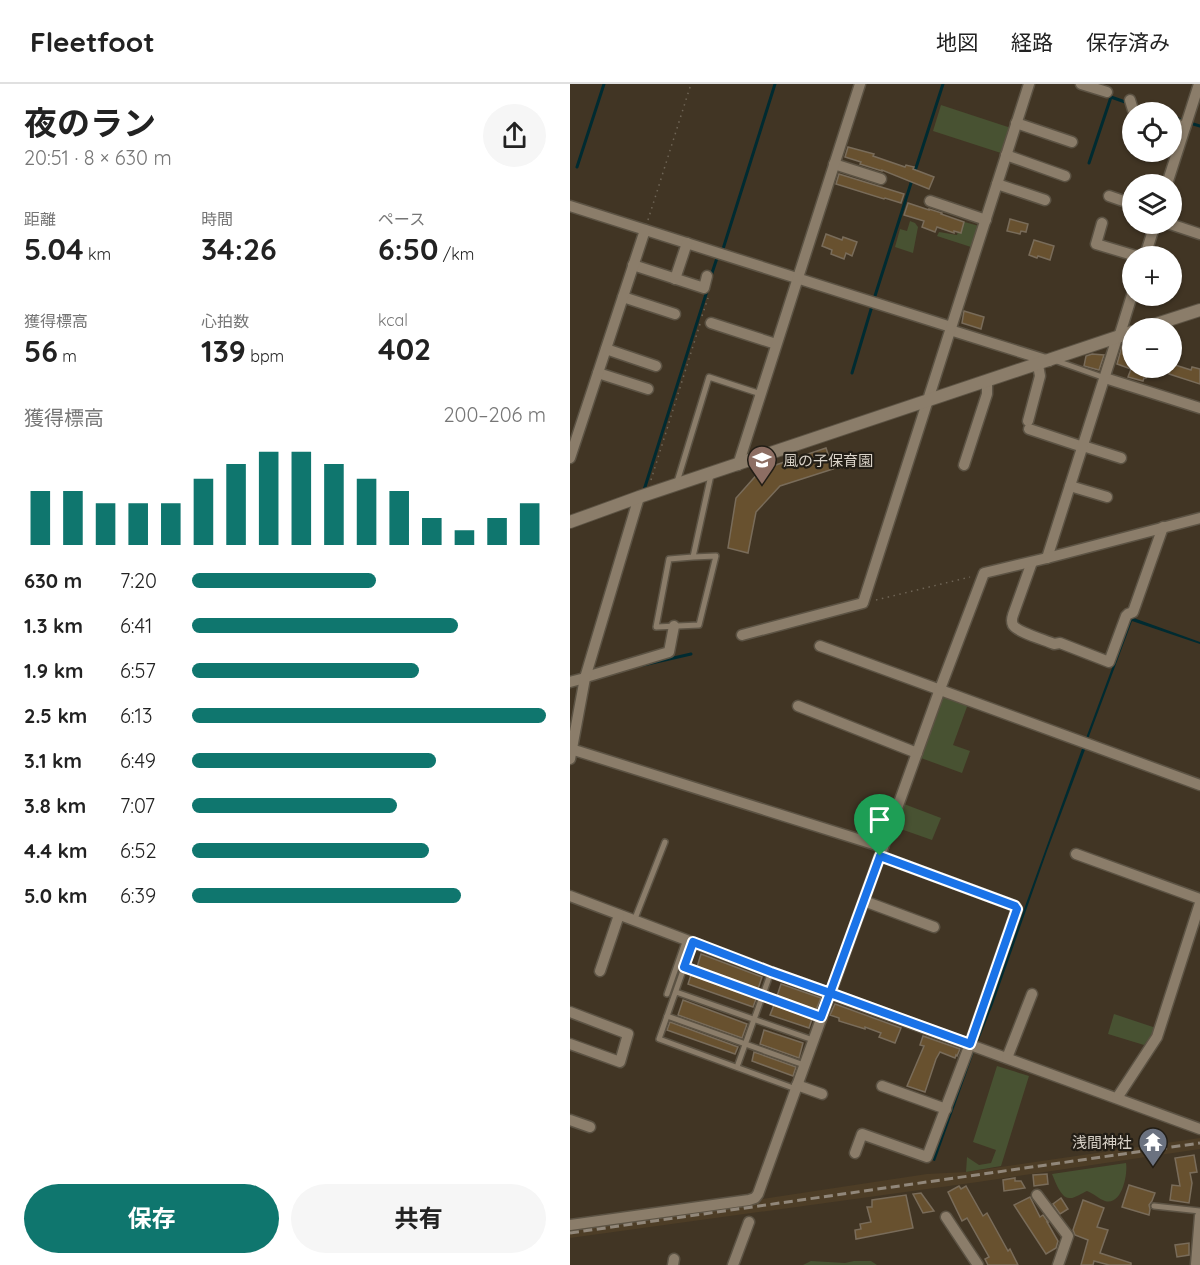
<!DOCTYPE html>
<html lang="ja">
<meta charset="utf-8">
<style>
body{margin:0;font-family:Quicksand,"Noto Sans JP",sans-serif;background:#f6f6f6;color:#222;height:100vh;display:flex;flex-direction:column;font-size:22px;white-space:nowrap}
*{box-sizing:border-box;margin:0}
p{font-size:20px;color:#767676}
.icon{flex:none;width:33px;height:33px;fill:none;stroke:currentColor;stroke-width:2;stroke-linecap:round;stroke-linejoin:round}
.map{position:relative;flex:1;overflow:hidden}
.panel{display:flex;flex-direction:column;background:#fff;width:570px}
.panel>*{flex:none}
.controls{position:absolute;left:552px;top:18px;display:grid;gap:12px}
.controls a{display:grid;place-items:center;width:60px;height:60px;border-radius:50%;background:#fff;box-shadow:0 2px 4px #0004;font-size:30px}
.pin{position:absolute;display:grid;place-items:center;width:51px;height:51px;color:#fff;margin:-62px -26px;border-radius:50% 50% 50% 0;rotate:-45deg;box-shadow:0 0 6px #0007}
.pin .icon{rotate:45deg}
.round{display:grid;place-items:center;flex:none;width:63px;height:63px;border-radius:32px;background:#f6f6f6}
.summary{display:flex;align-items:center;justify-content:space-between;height:102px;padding:0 24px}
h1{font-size:33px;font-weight:700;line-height:45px}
.metrics{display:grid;grid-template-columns:repeat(3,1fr);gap:9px;height:102px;padding:6px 24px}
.metrics div{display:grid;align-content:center}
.metrics b{font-size:30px;font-weight:700}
.metrics small{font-size:16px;font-weight:400}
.metrics p{font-size:16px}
.chart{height:168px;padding:12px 24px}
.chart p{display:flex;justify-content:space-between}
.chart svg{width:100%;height:108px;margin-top:6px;stroke:#0f766e;stroke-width:6}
.primary-button{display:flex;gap:12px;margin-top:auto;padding:12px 24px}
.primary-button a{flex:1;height:69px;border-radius:36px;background:#0f766e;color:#fff;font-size:24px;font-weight:700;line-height:69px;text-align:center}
.primary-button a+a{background:#f6f6f6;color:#222}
ul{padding:0 24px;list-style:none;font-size:20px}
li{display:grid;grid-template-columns:96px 72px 1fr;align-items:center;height:45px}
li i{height:15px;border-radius:8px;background:#0f766e}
header{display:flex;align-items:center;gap:36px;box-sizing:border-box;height:84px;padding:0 30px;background:#fff;border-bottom:2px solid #e0e0e0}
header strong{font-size:28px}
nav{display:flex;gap:33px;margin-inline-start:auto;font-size:21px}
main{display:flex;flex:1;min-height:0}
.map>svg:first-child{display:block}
.built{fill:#4d3d26}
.green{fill:#485232}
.water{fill:#002b31}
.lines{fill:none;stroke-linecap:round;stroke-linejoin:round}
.stream{stroke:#002b31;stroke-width:3}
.building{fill:#68512f;stroke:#796c5a;stroke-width:1.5}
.service-casing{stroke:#5c5344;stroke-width:8}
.minor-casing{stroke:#5c5344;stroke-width:13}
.tertiary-casing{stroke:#5c5344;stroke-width:14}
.path{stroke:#6f6556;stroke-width:1.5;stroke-dasharray:1.5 4.5;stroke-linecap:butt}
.service{stroke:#8b7d6a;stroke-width:5}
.minor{stroke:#8b7d6a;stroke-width:10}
.tertiary{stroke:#8b7d6a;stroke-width:12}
.rail{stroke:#91877a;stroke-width:3;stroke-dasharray:9 4.5;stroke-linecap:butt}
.route-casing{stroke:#fff;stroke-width:12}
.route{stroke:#1a73e8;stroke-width:8}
.labels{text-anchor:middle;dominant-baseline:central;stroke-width:4.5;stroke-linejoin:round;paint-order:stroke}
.poi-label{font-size:15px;fill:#d9d2c8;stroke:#231e16;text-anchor:start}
</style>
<header>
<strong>Fleetfoot</strong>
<nav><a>地図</a><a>経路</a><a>保存済み</a></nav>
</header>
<main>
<section class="panel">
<div class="summary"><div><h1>夜のラン</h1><p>20:51 · 8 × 630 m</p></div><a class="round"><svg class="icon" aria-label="share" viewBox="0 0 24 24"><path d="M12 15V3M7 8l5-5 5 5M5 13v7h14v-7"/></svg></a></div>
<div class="metrics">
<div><p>距離</p><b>5.04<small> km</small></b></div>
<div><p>時間</p><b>34:26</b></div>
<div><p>ペース</p><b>6:50<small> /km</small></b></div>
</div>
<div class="metrics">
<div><p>獲得標高</p><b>56<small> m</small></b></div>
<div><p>心拍数</p><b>139<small> bpm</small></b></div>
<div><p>kcal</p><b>402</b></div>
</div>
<div class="chart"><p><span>獲得標高</span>200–206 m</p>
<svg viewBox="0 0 160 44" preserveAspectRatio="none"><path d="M5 44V22M15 44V22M25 44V27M35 44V27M45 44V27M55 44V17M65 44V11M75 44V6M85 44V6M95 44V11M105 44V17M115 44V22M125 44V33M135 44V38M145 44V33M155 44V27"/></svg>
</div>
<ul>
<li><b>630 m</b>7:20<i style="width:52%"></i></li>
<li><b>1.3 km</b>6:41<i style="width:75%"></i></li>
<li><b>1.9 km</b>6:57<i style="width:64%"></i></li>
<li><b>2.5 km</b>6:13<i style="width:100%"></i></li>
<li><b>3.1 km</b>6:49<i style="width:69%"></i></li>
<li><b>3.8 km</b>7:07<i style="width:58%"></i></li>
<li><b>4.4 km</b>6:52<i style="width:67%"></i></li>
<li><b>5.0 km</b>6:39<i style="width:76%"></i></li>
</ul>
<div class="primary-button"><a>保存</a><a>共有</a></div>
</section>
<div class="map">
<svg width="630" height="1181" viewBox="0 0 630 1181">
<rect width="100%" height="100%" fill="#413524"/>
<path class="built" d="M630,1054V1065L408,1098L0,1154V1144L357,1090L396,1088Z"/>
<g class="green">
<path d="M371,21L441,44L434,70L363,47Z"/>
<path d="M340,137L345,139L348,143L343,169L325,163L330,145L337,147Z"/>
<path d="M391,137L409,142L401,163L367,152L369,148L387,151Z"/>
<path d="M374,611L398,620L383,661L400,667L392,689L351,674Z"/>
<path d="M334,720L371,734L362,756L325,743Z"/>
<path d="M544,930L586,944L574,961L538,950Z"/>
<path d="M427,982L459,992L431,1082L396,1088L397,1073L409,1081L421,1079L426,1066L403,1058Z"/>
<path d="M556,1079C558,1090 552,1122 535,1117C529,1115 523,1109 517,1107C512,1109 504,1115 499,1114C491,1114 485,1097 482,1090Z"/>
<path d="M241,1177L275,1179L284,1177H301L307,1181H233Z"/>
</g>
<g class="water">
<path d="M561,533L630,558V560L562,537L518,655L516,654Z"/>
<path d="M513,662L516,663L477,767L423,920L408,958H406Z"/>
<path d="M402,967L404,968L365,1077L362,1076Z"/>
</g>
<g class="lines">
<g class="stream">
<path d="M541,13L558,19"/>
<path d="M573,23L588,28"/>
<path d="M602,33L614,37"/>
<path d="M620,39L630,42"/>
<path d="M519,79L541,13"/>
<path d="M7,83L34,0"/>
<path d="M344,90L373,0"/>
<path d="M153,165L205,0"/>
<path d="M141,192L147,174"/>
<path d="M304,215L342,96"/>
<path d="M282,289L302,222"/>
<path d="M74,406L137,207"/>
<path d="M73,581L121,570"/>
</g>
</g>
<g class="building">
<path d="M278,63L304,70L303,72L335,83L336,81L344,83L343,85L364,93L359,105L312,86V87L290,80L291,78L275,73Z"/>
<path d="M269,90L334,110L331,119L315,114L314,115L266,100Z"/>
<path d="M338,119L359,126V125L372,129L371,130L394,138L391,149L384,147V149L367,143L365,148L352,143L354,137L334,131Z"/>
<path d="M440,135L458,140L456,148L451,147L450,150L437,147Z"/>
<path d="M256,150L272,156L273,153L287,158L282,172L276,169L274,175L261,170L262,166L252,162Z"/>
<path d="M464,156L484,162L480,176L468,172L467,174L459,171Z"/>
<path d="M394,227L414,233L411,245L392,239Z"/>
<path d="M552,262L562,266V284L579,287L576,294H574L573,297L558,293L561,285L547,280Z"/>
<path d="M522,270L534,271L529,286L514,282L516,272Z"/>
<path d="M602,280L621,286L622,283L630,285V300L599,290Z"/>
<path d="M256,364L263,385L210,402L186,428L178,469L158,464L166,414L191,386Z"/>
<path d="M131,870L192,893L188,905L127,883Z"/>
<path d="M121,891L186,915L183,923L118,900Z"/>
<path d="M211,900L251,914L246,926L207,912Z"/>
<path d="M113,916L177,940L172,954L108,931Z"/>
<path d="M265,920L331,944L325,959L309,953L311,949L295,943V945L269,937V934L260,931Z"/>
<path d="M204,921L242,935L239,944L200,931Z"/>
<path d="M100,938L168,963L165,970L97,946Z"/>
<path d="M194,946L233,959L229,974L190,960Z"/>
<path d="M353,952L390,965L387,972L386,971L385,974L370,968L366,975L355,1008L337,1002L354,962L350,961Z"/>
<path d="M184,968L226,983L223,992L182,977Z"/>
<path d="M624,1071L627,1088L620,1089L622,1099L619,1119L600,1116L602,1101L610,1102L605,1074Z"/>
<path d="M477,1090L478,1100L464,1102L463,1091Z"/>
<path d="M445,1094V1097H451L455,1104L434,1107L433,1096Z"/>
<path d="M559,1101L585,1109L582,1117L579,1121L580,1125L579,1131L552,1123Z"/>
<path d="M389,1102L391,1105L396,1102L413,1132L417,1129L438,1167L440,1165L448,1181H418L415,1175L419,1173L397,1134L392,1137L378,1108Z"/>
<path d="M351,1109L364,1127L353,1129L343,1110Z"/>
<path d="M336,1111L343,1144L286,1155L285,1146L291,1145L290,1140L301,1138L297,1123H302V1116Z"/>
<path d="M460,1113L470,1133L473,1131L478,1138H477L488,1157L486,1164L476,1170L444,1121Z"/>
<path d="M491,1114L498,1125L490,1130L483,1120Z"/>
<path d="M513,1116L534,1124L527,1143L538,1146L530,1169L561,1179V1181H539L524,1177L523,1181H511L518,1156L505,1151L503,1146Z"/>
<path d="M619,1159V1171L607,1173L605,1161Z"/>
</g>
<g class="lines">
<g class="service-casing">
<g id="service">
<path d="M484,276L535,294"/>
<path d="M107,398L139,293L191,310"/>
<path d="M123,473L146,472L129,541L86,543L99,475L123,473L141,391"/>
<path d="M64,837L95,758"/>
<path d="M123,858L89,955L226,1005"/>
<path d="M114,883L251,933"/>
<path d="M106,908L243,956"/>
<path d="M97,910L116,855"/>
<path d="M97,932L234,981"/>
<path d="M167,983L201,888"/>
<path d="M584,1122L630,1127"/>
</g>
</g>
<g class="minor-casing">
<g id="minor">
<path d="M511,0L537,8"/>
<path d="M560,16L563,26L571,28"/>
<path d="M446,39L502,58"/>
<path d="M602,39L615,43"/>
<path d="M436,71L495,92"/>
<path d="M264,80L311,95"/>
<path d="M427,100L475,116"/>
<path d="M597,100L629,0"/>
<path d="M539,112L562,120"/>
<path d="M360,117L416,136"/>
<path d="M0,122L381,243"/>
<path d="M532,139L526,160L566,172"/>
<path d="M600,140L630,150"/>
<path d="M575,172L585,140"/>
<path d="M63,181L134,204L137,192"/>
<path d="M105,195L117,159"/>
<path d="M53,213L105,230"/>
<path d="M141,239L206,260"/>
<path d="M380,246L479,277"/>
<path d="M549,253L562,211"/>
<path d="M36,265L86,282"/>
<path d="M28,289L78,305"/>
<path d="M535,294L630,324"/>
<path d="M458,337L470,292L468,281"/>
<path d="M459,345L513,363"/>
<path d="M513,362L551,374"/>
<path d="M0,374L75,146"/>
<path d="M168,381L290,0"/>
<path d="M394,381L417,310V297"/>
<path d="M500,402L537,413"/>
<path d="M477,474L547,254"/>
<path d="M462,478L443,531C442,534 441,537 443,541C447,548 475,556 484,560L490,559L539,578L556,532L558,530L563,528L593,443"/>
<path d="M172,551L293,519L459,0"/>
<path d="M250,562L630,701"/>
<path d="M16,593L99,568L104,542"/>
<path d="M0,598L15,594"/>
<path d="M228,622L347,669"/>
<path d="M1,665L313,763"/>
<path d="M0,675L15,594L69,413"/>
<path d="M506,770L630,815"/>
<path d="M0,812L201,888L630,1045"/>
<path d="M294,817L364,843"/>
<path d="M30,887L49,831"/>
<path d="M0,928L58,950L50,978L0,960"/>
<path d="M437,974L462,910"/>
<path d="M227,1001L252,1010"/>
<path d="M312,1002L376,1025"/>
<path d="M547,1014L587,953L630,819"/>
<path d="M0,1036L20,1043"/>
<path d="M285,1069L292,1050L357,1073L400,960L447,825L445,822L310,772"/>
<path d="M467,1111L498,1152L488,1181"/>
<path d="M376,1133L408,1181"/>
<path d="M0,1141L179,1116L185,1114L188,1110L370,605L414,489L477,474L630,434"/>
<path d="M626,1180L630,1132"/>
<path d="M103,1181L104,1175"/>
<path d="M163,1181L179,1138"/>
</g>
</g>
<g class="tertiary-casing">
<g id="tertiary">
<path d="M574,244L630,226"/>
<path d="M0,438L69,413L562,248"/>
</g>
</g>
<g class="path">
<path d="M78,136L121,0"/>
<path d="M132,232L138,214"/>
<path d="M81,396L130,240"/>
<path d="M306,516L400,493"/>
</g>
<use href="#service" class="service"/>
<use href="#minor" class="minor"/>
<use href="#tertiary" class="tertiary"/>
<path class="rail" d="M0,1149L630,1059"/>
</g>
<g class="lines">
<g class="route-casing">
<path id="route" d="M310,772L260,909L201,888L123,858L114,883L251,933L260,909L400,960L447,825L445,822L310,772"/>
</g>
<use href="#route" class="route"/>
</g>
<defs>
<g id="school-pin" transform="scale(1.5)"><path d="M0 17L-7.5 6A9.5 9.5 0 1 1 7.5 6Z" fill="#8d6e63" stroke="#231e16"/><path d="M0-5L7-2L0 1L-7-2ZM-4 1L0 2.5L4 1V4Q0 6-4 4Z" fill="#fff"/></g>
<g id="temple-pin" transform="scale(1.5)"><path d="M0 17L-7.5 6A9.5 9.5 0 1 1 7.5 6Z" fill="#6b7280" stroke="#231e16"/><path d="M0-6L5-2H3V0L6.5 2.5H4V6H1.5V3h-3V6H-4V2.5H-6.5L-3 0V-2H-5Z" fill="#fff"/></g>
</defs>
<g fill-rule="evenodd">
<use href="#school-pin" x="192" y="376"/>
<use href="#temple-pin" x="583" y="1058"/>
</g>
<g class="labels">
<g class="poi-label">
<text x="213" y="376">風の子保育園</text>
<text x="562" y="1058" text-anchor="end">浅間神社</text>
</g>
</g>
</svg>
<div class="controls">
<a><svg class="icon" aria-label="locate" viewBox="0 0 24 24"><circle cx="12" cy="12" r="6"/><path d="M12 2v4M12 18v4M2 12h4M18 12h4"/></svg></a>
<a><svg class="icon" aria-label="layers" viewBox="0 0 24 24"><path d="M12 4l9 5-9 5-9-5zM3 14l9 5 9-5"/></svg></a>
<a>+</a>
<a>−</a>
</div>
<div class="pin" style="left:310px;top:772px;background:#1e9e55"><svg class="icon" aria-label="arrive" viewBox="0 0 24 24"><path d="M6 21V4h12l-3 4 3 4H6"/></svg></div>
</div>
</main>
